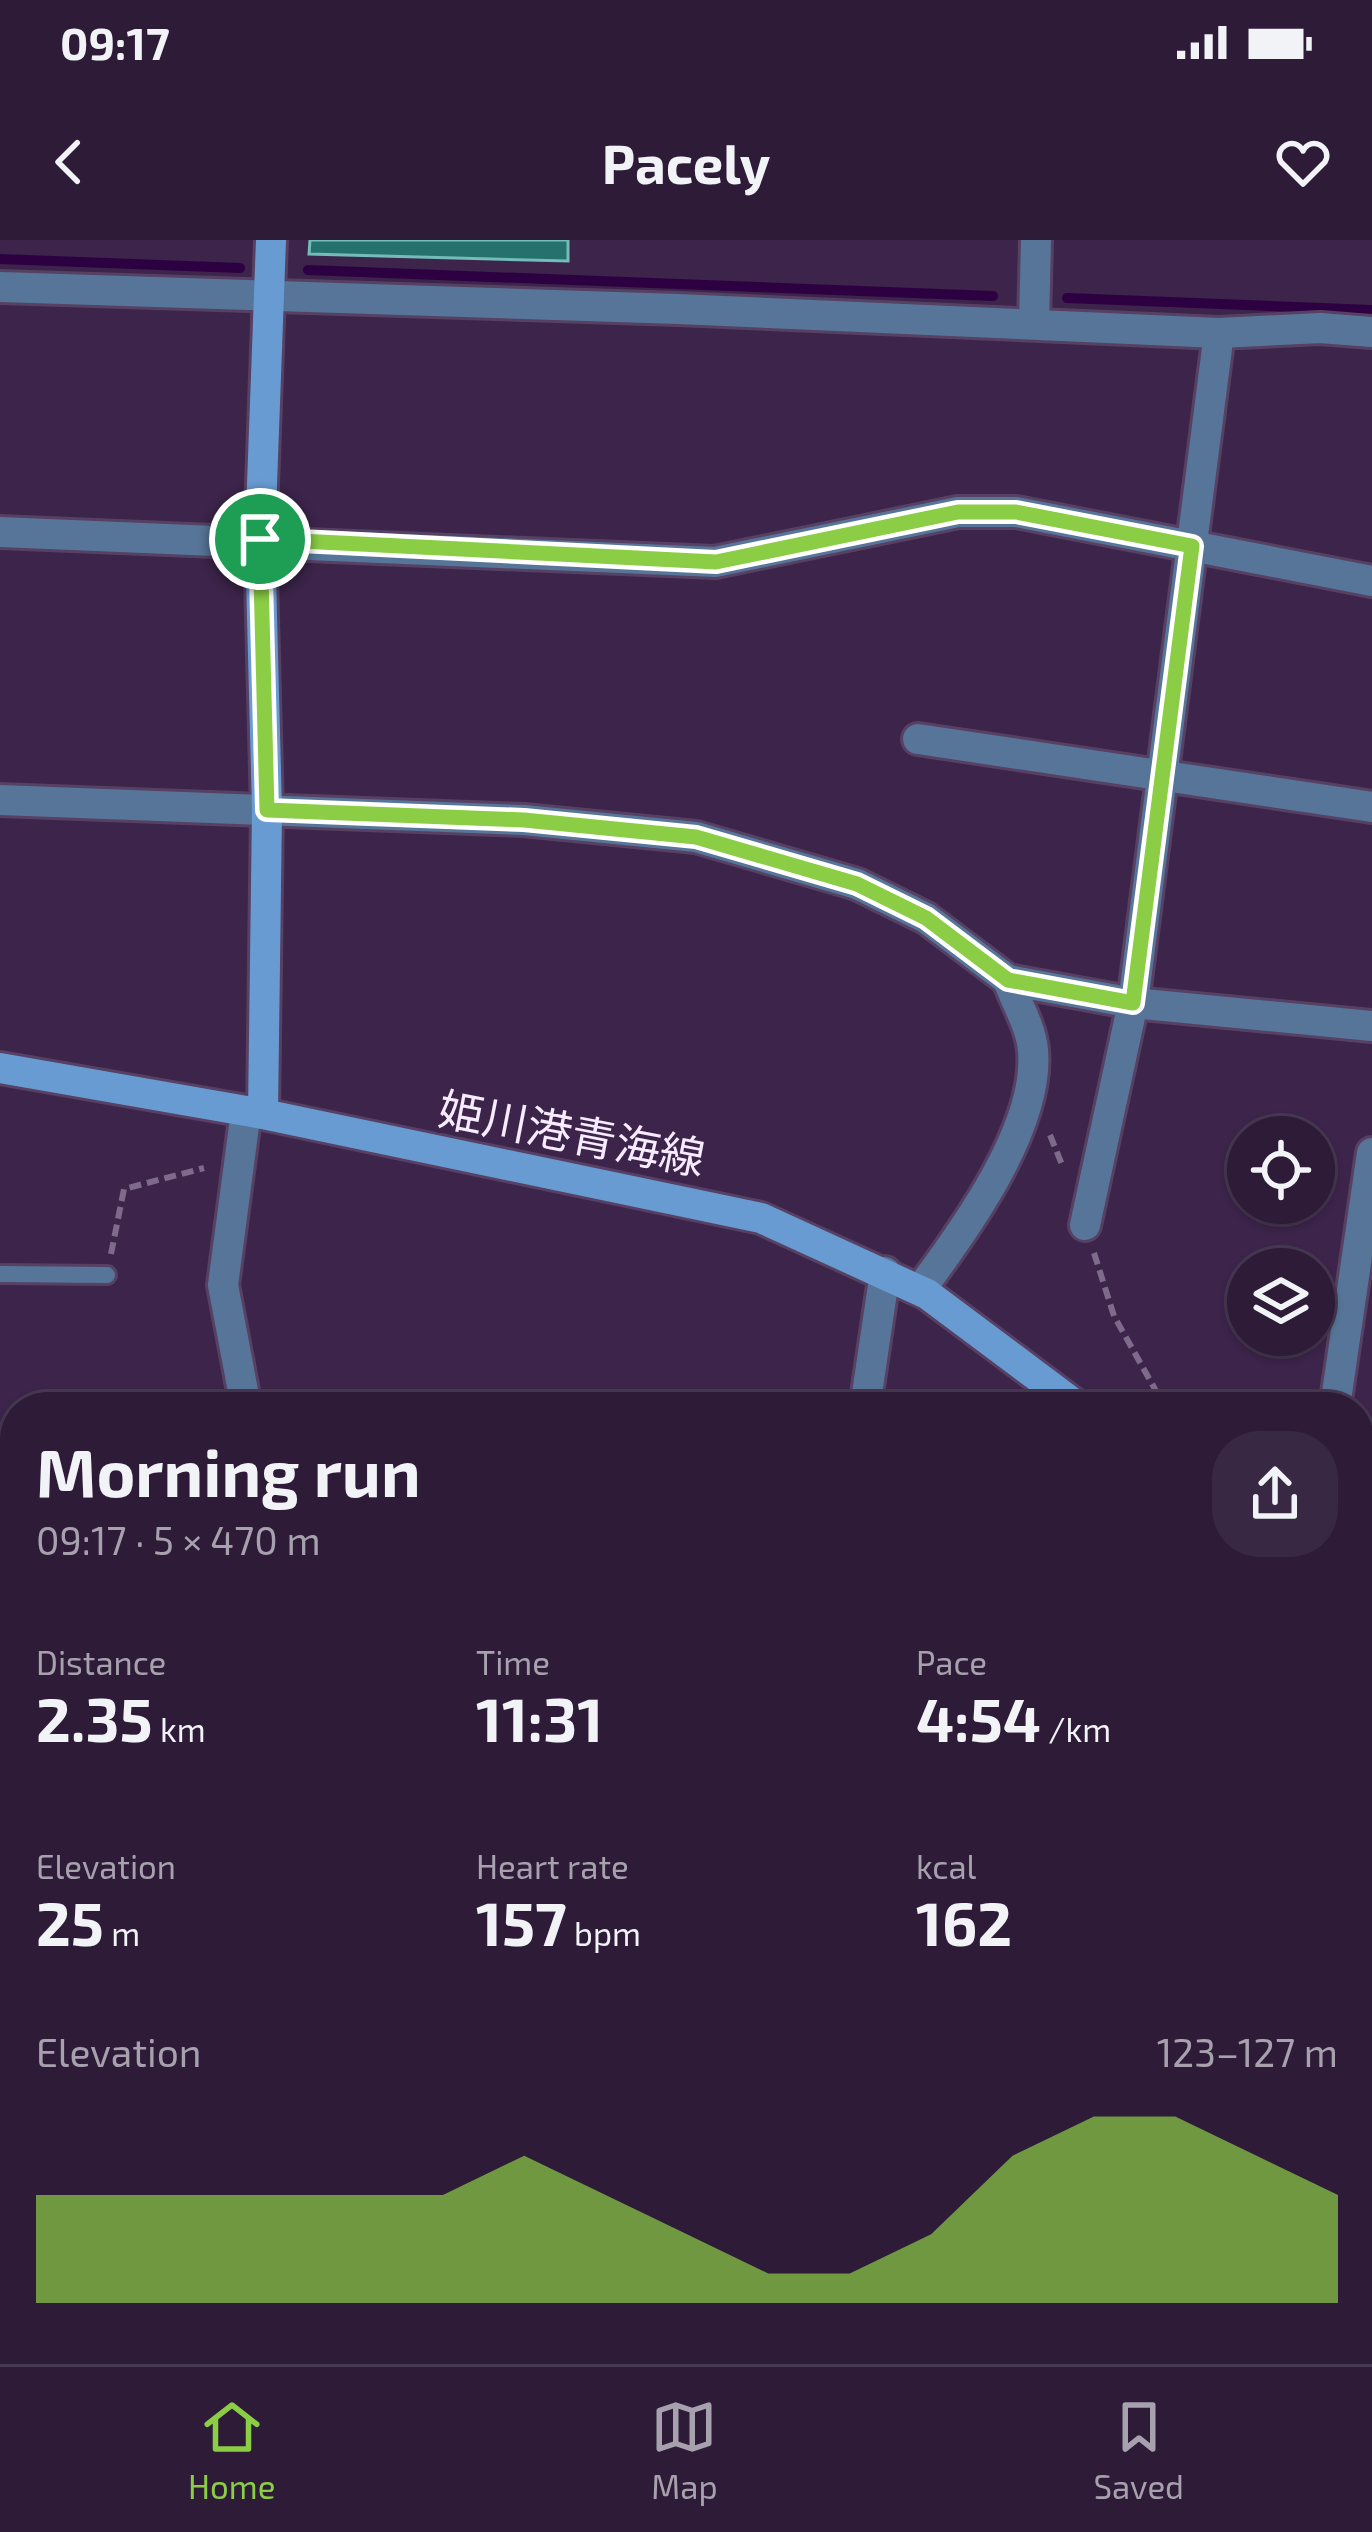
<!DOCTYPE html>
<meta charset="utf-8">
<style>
body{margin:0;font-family:"Exo 2","Noto Sans JP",sans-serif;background:#392843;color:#f1f3f6;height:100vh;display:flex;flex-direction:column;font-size:45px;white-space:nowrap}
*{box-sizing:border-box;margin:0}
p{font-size:39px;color:#a7a1ae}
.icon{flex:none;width:66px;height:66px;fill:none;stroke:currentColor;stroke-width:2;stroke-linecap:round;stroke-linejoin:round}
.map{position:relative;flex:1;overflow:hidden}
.details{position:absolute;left:0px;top:1152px;width:1374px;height:972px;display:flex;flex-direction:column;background:#2d1b38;border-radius:48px 48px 0 0;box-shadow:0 3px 9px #0004,0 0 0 3px #483953}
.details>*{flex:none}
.buttons{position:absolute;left:1227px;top:876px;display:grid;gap:24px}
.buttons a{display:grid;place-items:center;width:108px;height:108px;border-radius:50%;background:#2d1b38;box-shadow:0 3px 9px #0004,0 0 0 3px #483953;font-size:60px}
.pin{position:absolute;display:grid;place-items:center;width:102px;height:102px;color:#fff;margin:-51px;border:6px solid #fff;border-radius:50%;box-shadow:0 3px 12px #0007}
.round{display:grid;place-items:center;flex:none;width:126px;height:126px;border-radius:48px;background:#392843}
.summary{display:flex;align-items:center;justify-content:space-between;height:204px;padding:0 36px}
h1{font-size:66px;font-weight:700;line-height:90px}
.metrics{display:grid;grid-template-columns:repeat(3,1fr);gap:18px;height:204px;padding:12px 36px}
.metrics div{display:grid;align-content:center}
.metrics b{font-size:60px;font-weight:700}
.metrics small{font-size:33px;font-weight:400}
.metrics p{font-size:33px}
.chart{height:336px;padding:24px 36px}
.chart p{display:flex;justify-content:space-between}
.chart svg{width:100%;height:216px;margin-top:12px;fill:#8bce46;opacity:.7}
.status{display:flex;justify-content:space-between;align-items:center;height:84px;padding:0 60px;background:#2d1b38;direction:ltr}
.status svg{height:33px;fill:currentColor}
header{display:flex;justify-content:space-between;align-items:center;height:156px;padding:0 36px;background:#2d1b38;font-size:54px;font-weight:700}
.dock{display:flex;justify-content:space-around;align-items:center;height:168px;border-top:3px solid #483953;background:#2d1b38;font-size:33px;color:#a7a1ae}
.dock a{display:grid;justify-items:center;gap:6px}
.dock .on{color:#8bce46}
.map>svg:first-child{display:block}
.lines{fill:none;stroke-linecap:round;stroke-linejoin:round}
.stream{stroke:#2d0042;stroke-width:10}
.building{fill:#25716e;stroke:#74bcb8;stroke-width:3}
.lane-casing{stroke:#564063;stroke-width:22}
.street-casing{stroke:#564063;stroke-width:36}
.secondary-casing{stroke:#564063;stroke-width:36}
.highway-casing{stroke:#564063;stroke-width:42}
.path{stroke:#7e6a8a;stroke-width:6;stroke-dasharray:12 6;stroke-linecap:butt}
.lane{stroke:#567598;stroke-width:16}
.street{stroke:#567598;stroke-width:30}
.secondary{stroke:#699bd3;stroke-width:30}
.highway{stroke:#b3d1f4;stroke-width:36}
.route-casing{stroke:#fff;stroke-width:24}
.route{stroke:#8bce46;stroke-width:15}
.labels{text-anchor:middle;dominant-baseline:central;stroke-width:9;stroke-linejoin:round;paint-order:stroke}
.street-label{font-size:45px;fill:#f7ebff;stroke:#3c244a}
</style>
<div class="status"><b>09:17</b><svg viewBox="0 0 49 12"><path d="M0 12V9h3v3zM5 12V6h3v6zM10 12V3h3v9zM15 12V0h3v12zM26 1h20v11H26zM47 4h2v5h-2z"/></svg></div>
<header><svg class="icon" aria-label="back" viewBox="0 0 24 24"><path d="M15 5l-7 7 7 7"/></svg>Pacely<svg class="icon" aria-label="heart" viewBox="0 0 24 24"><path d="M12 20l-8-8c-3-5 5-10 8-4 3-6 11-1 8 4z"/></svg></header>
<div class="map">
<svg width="1372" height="2124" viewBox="0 0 1372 2124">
<rect width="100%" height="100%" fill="#3c244a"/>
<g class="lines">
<g class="stream">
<path d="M0,19L240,28"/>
<path d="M308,30L993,56"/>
<path d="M1067,58L1372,70"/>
</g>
</g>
<path class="building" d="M310,0H568V21L309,14Z"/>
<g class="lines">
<g class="lane-casing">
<g id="lane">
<path d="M0,1034L107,1035"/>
<path d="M0,1258L15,1260"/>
<path d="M0,1413L15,1415"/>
<path d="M0,1572L15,1574"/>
<path d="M0,1767L15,1769"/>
</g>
</g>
<g class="street-casing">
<g id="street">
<path d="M0,47L678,69L1219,93L1320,88L1372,92"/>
<path d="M1034,83L1036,0"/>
<path d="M0,292L715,322L958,272H1016L1372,341"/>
<path d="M918,499L1372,567"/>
<path d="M0,560L524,580L696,597L857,644L926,678L1008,740L1133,763L1372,786"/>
<path d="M246,871L223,1045L246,1167"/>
<path d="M1085,985L1133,763L1219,93"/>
<path d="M920,1050C964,991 1040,887 1033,810C1031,787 1016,762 1008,740"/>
<path d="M865,1167L885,1032"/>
<path d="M1335,1167L1372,913"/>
</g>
</g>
<g class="secondary-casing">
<g id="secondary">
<path d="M0,828L263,874L761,978L927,1054L1078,1167"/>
<path d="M263,874L267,570L260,299L271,0"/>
<path d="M1359,1277L1372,1279"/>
</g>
</g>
<g class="highway-casing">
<g id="highway">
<path d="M1359,1775L1372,1774"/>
<path d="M0,1951L15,1949"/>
</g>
</g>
<g class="path">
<path d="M1050,895L1063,927"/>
<path d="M1094,1013L1114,1076L1165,1167"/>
<path d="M111,1014L124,949L204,928"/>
</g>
<use href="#lane" class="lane"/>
<use href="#street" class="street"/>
<use href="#secondary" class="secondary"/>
<use href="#highway" class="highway"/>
</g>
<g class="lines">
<g class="route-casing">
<path id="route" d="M958,272H1016L1192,306L1133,763L1008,740L926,678L857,644L696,597L524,580L267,570L260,299L716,322Z"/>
</g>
<use href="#route" class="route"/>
</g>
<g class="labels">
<g class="street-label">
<text transform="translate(572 892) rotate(11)">姫川港青海線</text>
</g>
</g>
</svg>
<div class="buttons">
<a><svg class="icon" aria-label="locate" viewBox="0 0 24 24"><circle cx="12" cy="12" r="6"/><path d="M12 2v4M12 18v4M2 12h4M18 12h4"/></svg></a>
<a><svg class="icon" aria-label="layers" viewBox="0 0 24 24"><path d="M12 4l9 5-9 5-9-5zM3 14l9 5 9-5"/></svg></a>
</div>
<div class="pin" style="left:260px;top:299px;background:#1e9e55"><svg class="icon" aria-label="arrive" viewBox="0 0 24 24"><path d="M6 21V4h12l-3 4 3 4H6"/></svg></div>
<section class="details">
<div class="summary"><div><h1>Morning run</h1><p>09:17 · 5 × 470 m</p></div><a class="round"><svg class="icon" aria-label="share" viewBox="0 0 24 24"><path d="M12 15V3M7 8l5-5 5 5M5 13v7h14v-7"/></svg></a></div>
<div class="metrics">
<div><p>Distance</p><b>2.35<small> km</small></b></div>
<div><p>Time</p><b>11:31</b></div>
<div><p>Pace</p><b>4:54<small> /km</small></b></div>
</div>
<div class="metrics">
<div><p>Elevation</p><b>25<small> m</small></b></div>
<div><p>Heart rate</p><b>157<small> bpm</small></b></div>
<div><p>kcal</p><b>162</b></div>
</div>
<div class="chart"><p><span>Elevation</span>123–127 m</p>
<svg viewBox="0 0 160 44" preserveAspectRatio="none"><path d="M0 44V22L10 22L20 22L30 22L40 22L50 22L60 14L70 22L80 30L90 38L100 38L110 30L120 14L130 6L140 6L150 14L160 22V44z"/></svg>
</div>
</section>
</div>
<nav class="dock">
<a class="on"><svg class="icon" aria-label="home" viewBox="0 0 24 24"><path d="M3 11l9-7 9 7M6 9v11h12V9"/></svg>Home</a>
<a><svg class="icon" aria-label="map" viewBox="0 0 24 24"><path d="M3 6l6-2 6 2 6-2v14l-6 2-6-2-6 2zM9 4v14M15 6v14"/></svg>Map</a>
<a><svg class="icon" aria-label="saved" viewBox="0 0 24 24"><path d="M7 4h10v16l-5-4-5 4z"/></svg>Saved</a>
</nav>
